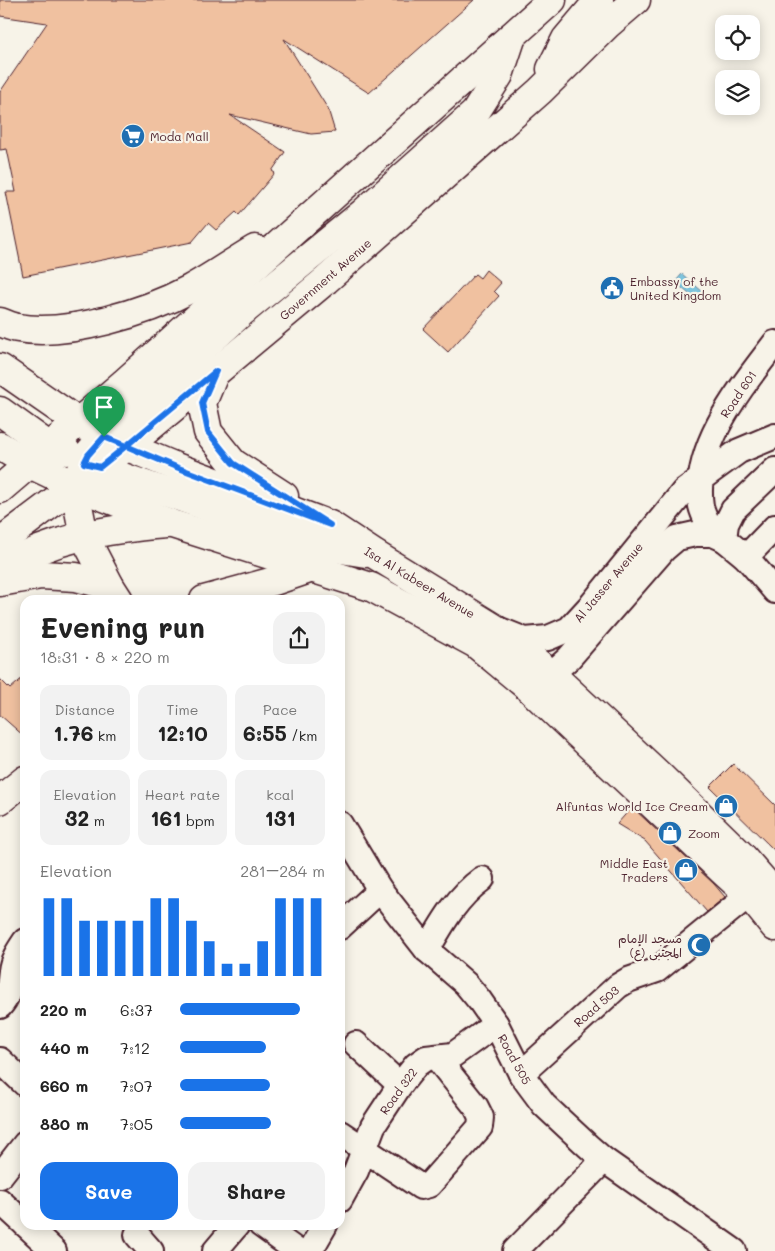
<!DOCTYPE html>
<meta charset="utf-8">
<style>
body{margin:0;font-family:Mali,"Playpen Sans Arabic",sans-serif;background:#f2f2f2;color:#222;height:100vh;display:flex;flex-direction:column;font-size:19px;white-space:nowrap}
*{box-sizing:border-box;margin:0}
p{font-size:16px;color:#767676}
.icon{flex:none;width:28px;height:28px;fill:none;stroke:currentColor;stroke-width:2;stroke-linecap:round;stroke-linejoin:round}
.map{position:relative;flex:1;overflow:hidden}
.drawer{position:absolute;left:20px;top:595px;width:325px;height:635px;display:flex;flex-direction:column;background:#fff;border-radius:15px;box-shadow:0 2px 12px #0003}
.drawer>*{flex:none}
.buttons{position:absolute;left:715px;top:15px;display:grid;gap:10px}
.buttons a{display:grid;place-items:center;width:45px;height:45px;border-radius:10px;background:#fff;box-shadow:0 2px 12px #0003;font-size:25px}
.pin{position:absolute;display:grid;place-items:center;width:42px;height:42px;color:#fff;margin:-51px -21px;border-radius:50% 50% 50% 0;rotate:-45deg;box-shadow:0 0 5px #0007}
.pin .icon{rotate:45deg}
.round{display:grid;place-items:center;flex:none;width:52px;height:52px;border-radius:15px;background:#f2f2f2}
.head{display:flex;align-items:center;justify-content:space-between;height:85px;padding:0 20px}
h1{font-size:28px;font-weight:700;line-height:38px}
.figures{display:grid;grid-template-columns:repeat(3,1fr);gap:8px;height:85px;padding:5px 20px}
.figures div{display:grid;align-content:center;border-radius:12px;background:#f2f2f2;text-align:center}
.figures b{font-size:21px;font-weight:700}
.figures small{font-size:14px;font-weight:400}
.figures p{font-size:14px}
.chart{height:140px;padding:10px 20px}
.chart p{display:flex;justify-content:space-between}
.chart svg{width:100%;height:90px;margin-top:5px;stroke:#1a73e8;stroke-width:6}
.button{display:flex;gap:10px;margin-top:auto;padding:10px 20px}
.button a{flex:1;height:58px;border-radius:15px;background:#1a73e8;color:#fff;font-size:20px;font-weight:700;line-height:58px;text-align:center}
.button a+a{background:#f2f2f2;color:#222}
ul{padding:0 20px;list-style:none;font-size:16px}
li{display:grid;grid-template-columns:80px 60px 1fr;align-items:center;height:38px}
li i{height:12px;border-radius:6px;background:#1a73e8}
.map>svg:first-child{display:block}
.water{fill:#7dc4dd;stroke:#698296}
.building{fill:#f0c1a0;stroke:#4a1f2b}
.lines{fill:none;stroke-linecap:round;stroke-linejoin:round}
.minor-casing{stroke:#4a1f2b;stroke-width:28}
.tertiary-casing{stroke:#4a1f2b;stroke-width:31}
.secondary-casing{stroke:#4a1f2b;stroke-width:31}
.minor{stroke:#f7f3e8;stroke-width:24}
.tertiary{stroke:#f7f3e8;stroke-width:28}
.secondary{stroke:#f7f3e8;stroke-width:28}
.route-casing{stroke:#fff;stroke-width:10}
.route{stroke:#1a73e8;stroke-width:6}
.labels{text-anchor:middle;dominant-baseline:central;stroke-width:4.5;stroke-linejoin:round;paint-order:stroke}
.poi-label{font-size:12px;fill:#4a1f2b;stroke:#f7f3e8;text-anchor:start}
.street-label{font-size:12px;fill:#4a1f2b;stroke:#f7f3e8}
</style>
<div class="map">
<svg width="775" height="1251" viewBox="0 0 775 1251">
<rect width="100%" height="100%" fill="#f7f3e8"/>
<filter id="ink" filterUnits="userSpaceOnUse"><feTurbulence type="fractalNoise" baseFrequency=".02" numOctaves="2"/><feDisplacementMap in="SourceGraphic" scale="10" xChannelSelector="R" yChannelSelector="G"/><feConvolveMatrix kernelMatrix="1 2 1 2 8 2 1 2 1" color-interpolation-filters="sRGB"/></filter>
<g filter="url(#ink)">
<path class="water" d="M682,274L703,292L696,300L675,282Z"/>
<g class="building">
<path d="M0,0H474L369,93L284,39L328,109L335,132L311,134L230,115L285,152L272,171L275,173L239,215L236,212L216,230L208,223L192,242L23,276L6,192H16L7,149L0,150V92L47,23L0,16Z"/>
<path d="M486,270L501,283L494,291L499,296L448,352L423,329L475,274L480,278Z"/>
<path d="M25,676V737L0,715V679L10,689Z"/>
<path d="M733,764L775,805V851L710,787Z"/>
<path d="M632,807L714,884L725,897L707,912L645,841L617,824Z"/>
</g>
<g class="lines">
<g class="minor-casing">
<g id="minor">
<path d="M713,534C709,525 703,515 701,506C692,446 741,388 775,343"/>
<path d="M724,539L726,524L733,510L775,470"/>
<path d="M746,557L775,527"/>
<path d="M500,630L525,640L548,638L569,629L592,604L684,491L739,451L775,436"/>
<path d="M532,677L551,674L569,658L664,549L677,538L695,534H713L724,539L746,557L775,591"/>
<path d="M340,824L380,890L427,950L466,984L480,1001L496,1024L521,1074L544,1105L588,1146L604,1160L734,1251"/>
<path d="M340,927L380,890"/>
<path d="M427,950C442,924 456,898 482,879"/>
<path d="M0,1006C10,995 9,985 11,971C12,960 19,950 25,941"/>
<path d="M356,1044L400,1085"/>
<path d="M0,1060L25,1084"/>
<path d="M521,1074L618,986L628,980L657,970L749,895"/>
<path d="M340,1133L421,1187L429,1185L480,1127L481,1117L476,1107L436,1057"/>
<path d="M0,1176L25,1144"/>
<path d="M340,1200L356,1171L373,1126L400,1085L416,1065L426,1058L453,1055L496,1024"/>
<path d="M0,1201L25,1224"/>
<path d="M26,1225L54,1251"/>
<path d="M261,1225L297,1251"/>
<path d="M137,1235L151,1251"/>
<path d="M215,1251L237,1225"/>
<path d="M310,1251L325,1225"/>
<path d="M515,1251L604,1160"/>
</g>
</g>
<g class="tertiary-casing">
<path id="tertiary" d="M0,800L25,780"/>
</g>
<g class="secondary-casing">
<g id="secondary">
<path d="M551,69L566,39L599,0"/>
<path d="M0,322C6,324 12,327 18,328C67,337 147,312 190,289C212,277 233,262 255,249"/>
<path d="M0,368L78,422L104,437L176,467L330,525L374,554L494,628L551,674L659,775L741,855L775,894"/>
<path d="M215,372L202,403L208,432L233,463L284,496"/>
<path d="M0,411L50,447L66,451"/>
<path d="M0,446L30,464L74,485L172,524L371,587L476,644L529,688L725,873L749,895L775,927"/>
<path d="M86,464L316,545L366,553"/>
<path d="M0,489L124,383L552,0"/>
<path d="M0,542L126,447L326,280L540,91L608,24L636,0"/>
<path d="M0,569C52,538 106,529 166,524"/>
<path d="M0,582L41,575L76,577L110,586"/>
<path d="M119,600L110,586L84,536L74,485L88,455L104,437L241,313L363,213L475,113L499,75L512,36"/>
<path d="M204,600L274,581L312,568"/>
</g>
</g>
<use href="#minor" class="minor"/>
<use href="#tertiary" class="tertiary"/>
<use href="#secondary" class="secondary"/>
</g>
</g>
<g class="lines" filter="url(#ink)">
<g class="route-casing">
<path id="route" d="M104,437L88,455L84,463L100,467L126,446L176,467L330,525L233,463L208,432L202,403L216,371L126,446L104,437"/>
</g>
<use href="#route" class="route"/>
</g>
<defs>
<g id="supermarket-disc" transform="scale(1.25)"><circle r="9.5" fill="#1f6fb2" stroke="#f7f3e8"/><path d="M-6-5.5h2.5l.6 2H6L4.5 2H-2.5L-4.4-4H-6ZM-1.5 3.2a1.3 1.3 0 1 0 .1 0ZM3 3.2a1.3 1.3 0 1 0 .1 0Z" fill="#fff"/></g>
<g id="civic-disc" transform="scale(1.25)"><circle r="9.5" fill="#1f6fb2" stroke="#f7f3e8"/><path d="M-.6-6.5H3V-4.5H.6V-3L4-1V1h2V6H-6V1h2V-1L-.6-3ZM-1.2 2.5V6h2.4V2.5Z" fill="#fff"/></g>
<g id="shop-disc" transform="scale(1.25)"><circle r="9.5" fill="#1f6fb2" stroke="#f7f3e8"/><path d="M-5-2.5h2.3a2.7 3.5 0 0 1 5.4 0H5L5.5 6h-11ZM-1.5-2.5h3a1.5 2.3 0 0 0-3 0Z" fill="#fff"/></g>
<g id="mosque-disc" transform="scale(1.25)"><circle r="9.5" fill="#1f6fb2" stroke="#f7f3e8"/><path d="M3.5-4.9A6 6 0 1 0 3.5 4.9A5 5 0 1 1 3.5-4.9Z" fill="#fff"/></g>
</defs>
<g fill-rule="evenodd">
<use href="#supermarket-disc" x="133" y="136"/>
<use href="#civic-disc" x="612" y="288"/>
<use href="#shop-disc" x="726" y="806"/>
<use href="#shop-disc" x="670" y="833"/>
<use href="#shop-disc" x="686" y="870"/>
<use href="#mosque-disc" x="699" y="945"/>
</g>
<g class="labels">
<g class="poi-label">
<text x="150" y="136">Moda Mall</text>
<text x="630" y="281">Embassy of the<tspan x="630" dy="14">United Kingdom</tspan></text>
<text x="708" y="806" text-anchor="end">Alfuntas World Ice Cream</text>
<text x="688" y="833">Zoom</text>
<text x="668" y="863" text-anchor="end">Middle East<tspan x="668" dy="14">Traders</tspan></text>
<text x="682" y="938" text-anchor="end">مسجد الإمام<tspan x="682" dy="14">المجتبى (ع)</tspan></text>
</g>
<g class="street-label">
<text transform="translate(325 279) rotate(-41)">Government Avenue</text>
<text transform="translate(738 394) rotate(-56)">Road 601</text>
<text transform="translate(420 582) rotate(31)">Isa Al Kabeer Avenue</text>
<text transform="translate(608 582) rotate(-50)">Al Jasser Avenue</text>
<text transform="translate(596 1006) rotate(-41)">Road 503</text>
<text transform="translate(515 1059) rotate(61)">Road 505</text>
<text transform="translate(398 1091) rotate(-54)">Road 322</text>
</g>
</g>
</svg>
<div class="buttons">
<a><svg class="icon" aria-label="locate" viewBox="0 0 24 24"><circle cx="12" cy="12" r="6"/><path d="M12 2v4M12 18v4M2 12h4M18 12h4"/></svg></a>
<a><svg class="icon" aria-label="layers" viewBox="0 0 24 24"><path d="M12 4l9 5-9 5-9-5zM3 14l9 5 9-5"/></svg></a>
</div>
<div class="pin" style="left:104px;top:437px;background:#1e9e55"><svg class="icon" aria-label="arrive" viewBox="0 0 24 24"><path d="M6 21V4h12l-3 4 3 4H6"/></svg></div>
<section class="drawer">
<div class="head"><div><h1>Evening run</h1><p>18:31 · 8 × 220 m</p></div><a class="round"><svg class="icon" aria-label="share" viewBox="0 0 24 24"><path d="M12 15V3M7 8l5-5 5 5M5 13v7h14v-7"/></svg></a></div>
<div class="figures">
<div><p>Distance</p><b>1.76<small> km</small></b></div>
<div><p>Time</p><b>12:10</b></div>
<div><p>Pace</p><b>6:55<small> /km</small></b></div>
</div>
<div class="figures">
<div><p>Elevation</p><b>32<small> m</small></b></div>
<div><p>Heart rate</p><b>161<small> bpm</small></b></div>
<div><p>kcal</p><b>131</b></div>
</div>
<div class="chart"><p><span>Elevation</span>281–284 m</p>
<svg viewBox="0 0 160 44" preserveAspectRatio="none"><path d="M5 44V6M15 44V6M25 44V17M35 44V17M45 44V17M55 44V17M65 44V6M75 44V6M85 44V17M95 44V27M105 44V38M115 44V38M125 44V27M135 44V6M145 44V6M155 44V6"/></svg>
</div>
<ul>
<li><b>220 m</b>6:37<i style="width:83%"></i></li>
<li><b>440 m</b>7:12<i style="width:59%"></i></li>
<li><b>660 m</b>7:07<i style="width:62%"></i></li>
<li><b>880 m</b>7:05<i style="width:63%"></i></li>
</ul>
<div class="button"><a>Save</a><a>Share</a></div>
</section>
</div>
